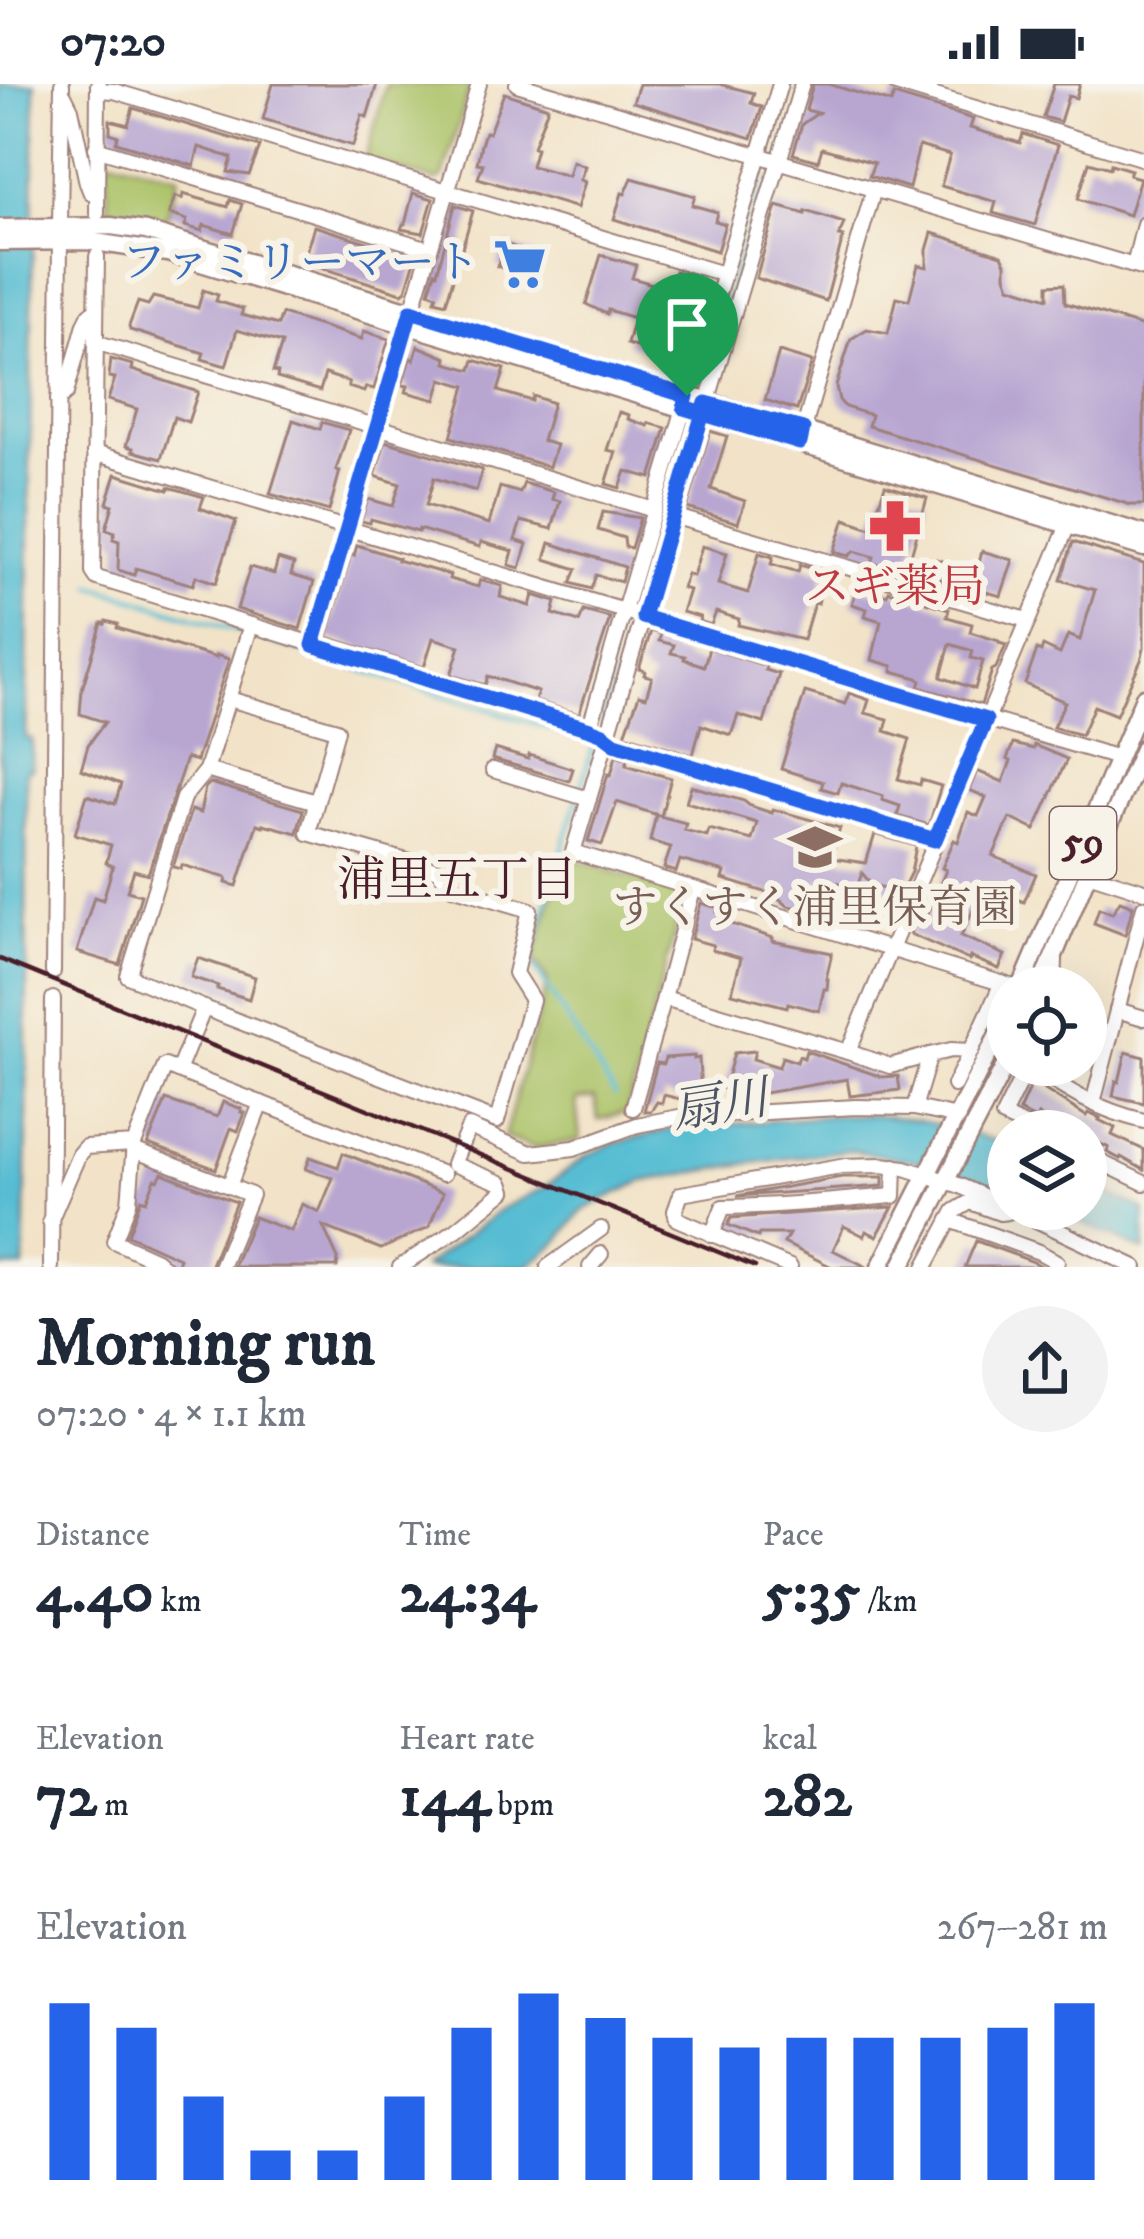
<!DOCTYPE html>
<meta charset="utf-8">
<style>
body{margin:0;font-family:"IM FELL DW Pica","Noto Serif JP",serif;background:#f2f2f3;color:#1f2937;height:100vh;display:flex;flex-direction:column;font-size:45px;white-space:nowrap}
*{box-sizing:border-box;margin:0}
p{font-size:39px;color:#747a83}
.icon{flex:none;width:66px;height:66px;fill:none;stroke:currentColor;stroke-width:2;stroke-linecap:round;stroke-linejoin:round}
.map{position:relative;height:1183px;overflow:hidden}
.side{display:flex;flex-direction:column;background:#fff;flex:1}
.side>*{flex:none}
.tools{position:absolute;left:987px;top:882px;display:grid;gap:24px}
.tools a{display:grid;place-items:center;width:120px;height:120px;border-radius:50%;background:#fff;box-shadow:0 12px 48px #0002;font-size:60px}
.pin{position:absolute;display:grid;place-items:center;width:102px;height:102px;color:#fff;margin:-123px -51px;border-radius:50% 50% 50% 0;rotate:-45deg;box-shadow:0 0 12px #0007}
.pin .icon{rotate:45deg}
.round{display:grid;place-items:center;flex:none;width:126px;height:126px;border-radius:63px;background:#f2f2f3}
.head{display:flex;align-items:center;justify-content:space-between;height:204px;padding:0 36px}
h1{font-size:66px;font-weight:800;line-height:90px}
.metrics{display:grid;grid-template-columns:repeat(3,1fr);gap:18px;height:204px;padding:12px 36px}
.metrics div{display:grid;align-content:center}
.metrics b{font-size:60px;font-weight:800}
.metrics small{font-size:33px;font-weight:400}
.metrics p{font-size:33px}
.chart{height:336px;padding:24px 36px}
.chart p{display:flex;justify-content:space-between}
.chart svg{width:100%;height:216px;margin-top:12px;stroke:#2563eb;stroke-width:6}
.status{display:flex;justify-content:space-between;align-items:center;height:84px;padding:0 60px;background:#fff;direction:ltr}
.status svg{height:33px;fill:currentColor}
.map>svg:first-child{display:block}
.green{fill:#abc267;stroke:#7a7049;stroke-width:3}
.water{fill:#56bdd3;stroke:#506e7f;stroke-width:3}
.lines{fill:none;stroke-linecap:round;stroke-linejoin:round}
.stream{stroke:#56bdd3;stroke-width:4.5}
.building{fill:#b8a6d1;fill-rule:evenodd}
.minor-casing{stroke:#9e817a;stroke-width:18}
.major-casing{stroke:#9e817a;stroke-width:21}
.minor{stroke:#fff;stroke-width:14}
.major{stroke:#fff;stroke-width:16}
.rail{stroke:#4a1f2b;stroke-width:4.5}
.route-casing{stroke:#fff;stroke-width:24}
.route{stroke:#2563eb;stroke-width:15}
.labels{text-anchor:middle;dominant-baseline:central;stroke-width:12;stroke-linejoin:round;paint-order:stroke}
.shield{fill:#f7f3e8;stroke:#7e5f64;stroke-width:3}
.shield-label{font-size:42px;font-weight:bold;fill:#4a1f2b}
.shop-label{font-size:45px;fill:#366cbe;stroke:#f7f3e8;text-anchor:end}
.health-label{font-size:45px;fill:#be3a42;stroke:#f7f3e8}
.education-label{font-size:45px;fill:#785e54;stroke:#f7f3e8}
.neighbourhood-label{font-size:48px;fill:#4a1f2b;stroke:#f7f3e8}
.water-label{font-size:48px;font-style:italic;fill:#4e5666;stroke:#f7f3e8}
</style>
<div class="status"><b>07:20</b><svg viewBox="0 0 49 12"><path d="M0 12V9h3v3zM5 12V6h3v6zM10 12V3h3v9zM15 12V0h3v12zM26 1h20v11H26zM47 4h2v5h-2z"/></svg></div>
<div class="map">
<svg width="1144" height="1183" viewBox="0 0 1144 1183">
<rect width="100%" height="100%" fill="#f7f3e8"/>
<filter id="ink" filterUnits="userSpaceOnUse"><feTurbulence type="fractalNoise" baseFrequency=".00833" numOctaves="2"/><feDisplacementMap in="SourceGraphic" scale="24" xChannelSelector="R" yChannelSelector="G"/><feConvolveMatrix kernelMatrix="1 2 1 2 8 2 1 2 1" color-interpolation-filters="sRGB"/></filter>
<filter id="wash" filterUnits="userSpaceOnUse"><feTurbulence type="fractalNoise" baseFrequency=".004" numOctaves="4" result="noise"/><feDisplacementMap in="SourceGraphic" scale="48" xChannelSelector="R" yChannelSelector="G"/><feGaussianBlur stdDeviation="2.7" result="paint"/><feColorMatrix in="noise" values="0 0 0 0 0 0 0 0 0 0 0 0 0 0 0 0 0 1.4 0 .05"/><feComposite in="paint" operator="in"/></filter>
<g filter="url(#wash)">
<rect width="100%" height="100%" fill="#f2e3c8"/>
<g class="green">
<path d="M386,0H471L443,93L436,97L365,76Z"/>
<path d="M113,75L179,92L164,141L108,130L107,78Z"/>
<path d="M564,772L682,809L684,814L627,1028L598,1036L595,1014L576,1016L580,1056L533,1064L504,1053L548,897L534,875Z"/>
</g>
<g class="water">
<path d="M0,0H35L26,654L32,656V685L26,686L27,1041L24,1183H0Z"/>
<path d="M842,1031C903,1030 942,1040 999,1058L1008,1062V1105L916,1077L848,1066L737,1081L644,1097L607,1114L582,1127L557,1159L527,1183H424L503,1124L545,1103L586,1072L612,1060L672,1045Z"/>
<path d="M1086,1099L1144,1126V1167L1053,1125H1086Z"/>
</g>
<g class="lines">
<g class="stream">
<path d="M771,66L791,0"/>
<path d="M702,299L766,84"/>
<path d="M92,502L594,658"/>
<path d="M636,521L689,342"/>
<path d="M601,637L630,539"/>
<path d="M595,655L530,876L615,1011"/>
</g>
</g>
<g id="blocks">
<g class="building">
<path d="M273,0H377L367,33L362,31L353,62L263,35Z"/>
<path d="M639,0H719L754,9L751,19L762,23L752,54L633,18Z"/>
<path d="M813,0H828L891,19L894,11L973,35L970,44L1020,59L1023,50L1058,61L1035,141L993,129L996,118L941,102L950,71L919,62L909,104L869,92L874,79L822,64L818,77L793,70L802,40L818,29L806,26Z"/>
<path d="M1054,0H1080L1076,14L1068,12L1060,38L1043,33Z"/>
<path d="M504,9L548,23L533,63L536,64L531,82L568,92L572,77L585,82L580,96L585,98L577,124L478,94L483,80L477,79L481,61L485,48L489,49Z"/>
<path d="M133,24L260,63L249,91L228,88L232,74L199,63L194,82L116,58L118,52L110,49V36L128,41Z"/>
<path d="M1089,78L1110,84L1111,80L1131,86L1129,91L1140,94L1129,131L1078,115Z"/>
<path d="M632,94L695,112L692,121L717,128L715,137L725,140L717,167L614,135L622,109L625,110Z"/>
<path d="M413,109L433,115L423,149L401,145L403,140H405Z"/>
<path d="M183,110L228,123L230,116L242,120L233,150L204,141L202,147L185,142L187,136L169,130L175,112L182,115Z"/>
<path d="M455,121L473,127L446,219L435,216L437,211L429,208L435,188L437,189Z"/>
<path d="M777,122L805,130L806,127L844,139L839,152L843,153L826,217L756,194Z"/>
<path d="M314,142L416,173L406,206L402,209L303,178Z"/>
<path d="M932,149L1002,171L1006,179V191L1010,202L1048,214V201L1064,200L1065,219L1144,243V421H1131L868,342L871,331L845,323L839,316L836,302L851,255L867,245L888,249L897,213L909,216L918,181L927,183V166Z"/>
<path d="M506,160L540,173L533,195L497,182Z"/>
<path d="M601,171L636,181L632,194L669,205L675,187L692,192L679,239L688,242L679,269L652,260L650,267L627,260L634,234L608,226L607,230L586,220Z"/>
<path d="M203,206L218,211L216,217L243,225L241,231L278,241L282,230L362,255L364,247L389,255L374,305L366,303L364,308L348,303L349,298L325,290L320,307L277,294L278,289L273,288L282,259L237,246L226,282L202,275L204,269L130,246L129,242L138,218L148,221L153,213L198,224Z"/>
<path d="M418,262L447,274L446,279L471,286L474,276L505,285L498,307L532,317L533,312L553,319L542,357L556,361L549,383L451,353L466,302L442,295L436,316L406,308L408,302L402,301L410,274L414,276Z"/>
<path d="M779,268L812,278L797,326L765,316Z"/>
<path d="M111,275L133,281L132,286L198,308L188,338L174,333L161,375L132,367L133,364L126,362L137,325L108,316L115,294L109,293Z"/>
<path d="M619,328L629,331L628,335L648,342L649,339L666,344L651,394L626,387L620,404L606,400L616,368L607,366Z"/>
<path d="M293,336L320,345L322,338L349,346L336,386L340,387L329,427L270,410Z"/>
<path d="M710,347L727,352L711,405L745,417L738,439L687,424Z"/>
<path d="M385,357L482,386L476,407L434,394L426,421L489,440L500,403L520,409L524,399L554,408L552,415L560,417L552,445L521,437L515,456L527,460L520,484L509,481L513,467L481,458L480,463L419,445L418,448L371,435L370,439L361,437L368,415L393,422L400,400L375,392Z"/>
<path d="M116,390L168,406L169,403L204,413L200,424L236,437L216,499L196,492L193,501L136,484L134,491L118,486L119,457L113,455L115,448L106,445L113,421L107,419Z"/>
<path d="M885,401L927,414L906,489L872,479L874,473L854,467L849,472L834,468L845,435L871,444Z"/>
<path d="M603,428L640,434L631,464L625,463L624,454L598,446Z"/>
<path d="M1073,458L1144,480V565L1141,576L1116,631L1094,622L1081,651L1053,643L1065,618L1025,600L1037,566L1041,568L1043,562L1060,570L1068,551L1080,556L1095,506L1061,496Z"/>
<path d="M550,459L625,483L621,498L596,491L591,505L571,499L577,485L545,475Z"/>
<path d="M357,461L398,474L397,476L450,491L449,495L478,503L480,496L502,502L500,513L530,522L533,511L556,518L553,530L579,538L584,527L610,534L579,630L535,617L538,608L504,597L488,592L485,601L451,591L460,562L433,554L424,583L327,553L351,471L354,472Z"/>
<path d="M702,462L727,469L718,500L748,509L759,469L773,473L771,480L798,488L800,481L824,488L818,520L814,519L803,556L738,541L739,535L716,528L711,541L699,537L700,533L682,528L689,506L682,504L687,490L693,492Z"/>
<path d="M982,467L1013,476L1001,512L931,493L936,475L973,486L977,485Z"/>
<path d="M278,475L294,480L291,491L314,498L300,545L237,525L250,483L274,490Z"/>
<path d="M857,503L887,511L889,507L949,525L947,533L972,540L970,548L999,557V559L1006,561L996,584L992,586L981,621L919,603L921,597L918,594L892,587L893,582L872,576L881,537L865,532L867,525L852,520ZM950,560L973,567L971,574L983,577L975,605L941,593Z"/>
<path d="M106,537L118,540L117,544L216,574V571L229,575L196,677L186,674L148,790L134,786L127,807L141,811L120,881L77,868L94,813L103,816L113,782L106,779L111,761L75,750L87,711L115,720L121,700L81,685L88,661L105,638L80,630L82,605L102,539L105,540Z"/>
<path d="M651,547L661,550L659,557L674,561L671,569L685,572L684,575L704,582L709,564L766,582L765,586L779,590L764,639L738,631L731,651L701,641L693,671L625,650L639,611L646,613L652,593L644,591L645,587L639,585Z"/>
<path d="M805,608L845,620L849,609L869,616L865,629L888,635L885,647L910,655L898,695L920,701L921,696L941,702L929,741L897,732L900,722L882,716L883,712L841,699L838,709L821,704L823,698L781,685Z"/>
<path d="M1013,660L1033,665L1034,661L1067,675L1035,746L1010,734L993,772L1036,790L1024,818L984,802L961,852L1005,871L999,885L970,873L969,876L910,850L916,835L924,839L946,786L942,784L954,756L958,758L968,728L978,732L986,713L969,706L977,687L1003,698L1011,677L1007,675Z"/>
<path d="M495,665L528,675L529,671L573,685L569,697L492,675Z"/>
<path d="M616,671L628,675L626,681L671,694L661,732L617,718L602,761L588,757L608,690L611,691Z"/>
<path d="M210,699L303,726L297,749L263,740V742L257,740L237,802L226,799L227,794L182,781L181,785L173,783L191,726L200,729L205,704Z"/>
<path d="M691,702L744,717L750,722L772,729L773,725L840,744L831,774L866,779L875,750L916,762L911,788L901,808L872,801L862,789L856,806L840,799L818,796L814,826L788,822L775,811L723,795L725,788L680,776L676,788L664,784L671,763L650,757L656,731L686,739L684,746L707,752L709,745L752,756L757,739L686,718Z"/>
<path d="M1120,817L1133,822L1125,851L1094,839L1099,824L1112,829Z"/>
<path d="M701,819L718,824L717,828L721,829L720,836L773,854L772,857L832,869L826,895H828L827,905H824L819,927L788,919L787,923L732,909L741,874L712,866L713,861L691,855Z"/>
<path d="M198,874L255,893L249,915L217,905L218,902L191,893Z"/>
<path d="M755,967L753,975L779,983L782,973L797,978L799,972L804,974L806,967L882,993L898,992L900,1006L850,1012L847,995L759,1010L742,1005L741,1010L724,1005L734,969Z"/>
<path d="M1126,968L1144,973V1019L1113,1012L1116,997L1119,998Z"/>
<path d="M694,972V975L699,974L701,1012L699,1011L696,1019L664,1011L662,1019L657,1018L651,1027H644L657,979L663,980L665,974Z"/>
<path d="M1032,998L1086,1032L1088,1029L1100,1034L1099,1036L1115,1044L1112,1051L1144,1066V1086L1121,1073L1120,1075L1107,1068L1109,1064L1086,1053V1047H1063L1038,1031L1036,1035L1019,1027Z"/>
<path d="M166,1016L217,1033L223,1018L242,1025L241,1028L245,1029L238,1047L231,1044L216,1085L148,1060Z"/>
<path d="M343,1069L443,1109L429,1143L381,1165L323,1142L338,1175L337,1183H233L254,1133L291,1147L302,1120L319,1128L333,1094L306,1085L310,1073L338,1083Z"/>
<path d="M162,1089L236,1118L210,1183H176L179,1174L128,1151L141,1115L146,1117L155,1095L158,1096Z"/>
<path d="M842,1093H883V1102L737,1112Z"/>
<path d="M893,1123L877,1152L866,1147L864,1152L844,1142L833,1166L867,1183H832L784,1159L789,1150H759L758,1153L728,1141L731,1134Z"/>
<path d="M976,1157L1034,1178L1043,1183H965Z"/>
</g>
</g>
</g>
<g filter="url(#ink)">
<use href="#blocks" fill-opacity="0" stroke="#9e817a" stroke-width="3"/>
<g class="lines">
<g class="minor-casing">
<g id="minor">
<path d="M517,0L1144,185"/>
<path d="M802,0L573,768L1014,903"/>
<path d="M896,0L1144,75"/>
<path d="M98,6L114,7L723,190"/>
<path d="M64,11L71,25L87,99L91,109L97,111"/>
<path d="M96,64L429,165"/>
<path d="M97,129L98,0"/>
<path d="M60,142L62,0"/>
<path d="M97,172L93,488L97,494L589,645L603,649L615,659L935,756"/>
<path d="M1134,182L1144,140"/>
<path d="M95,258L654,426"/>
<path d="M58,316L66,309L85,240L90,230L96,226"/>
<path d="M801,354L874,105"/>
<path d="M94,369L1118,674"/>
<path d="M673,432L1027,536"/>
<path d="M313,561L479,0"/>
<path d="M229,615L337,646L308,749L438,786L452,803L530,826L515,889L532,916L497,1037L204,924L128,892L183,714L206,686L251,541"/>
<path d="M589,645L780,0"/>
<path d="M206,686L316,718"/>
<path d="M493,686L589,715"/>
<path d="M1088,789L1144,807"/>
<path d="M693,805L664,914L848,968L1068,441"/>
<path d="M53,888L60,156"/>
<path d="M1054,903L1055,876"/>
<path d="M1117,926L1144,934"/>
<path d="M971,967L1002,899"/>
<path d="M848,968L890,982L930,971"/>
<path d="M1028,981L1003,1032L1036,1047"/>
<path d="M1029,981C1067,1007 1098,1026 1144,1037"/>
<path d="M178,987L204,924"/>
<path d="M1093,1019L1144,823"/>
<path d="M633,1024L664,914"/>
<path d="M914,1024L958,1033"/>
<path d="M134,1060L129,1119L114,1157L156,1176L164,1183"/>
<path d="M133,1066L229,1102"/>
<path d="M1086,1071L1144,1099"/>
<path d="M1013,1125L1135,1183"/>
<path d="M950,1136L1039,1168L1057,1178L1054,1183"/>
<path d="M50,1137L79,1070L85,1063L134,1060L165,982L443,1090"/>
<path d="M712,1151L723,1123C780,1123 837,1116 894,1112L895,1082"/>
<path d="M51,1183L53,915"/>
<path d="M221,1183L251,1111L229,1102L261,1019"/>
<path d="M400,1183L456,1146L504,1107L501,1099L453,1080L469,1043L530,1069L574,1064L637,1041L679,1033L856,1023L914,1024L930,971L951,966L971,967L954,1001"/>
<path d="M548,1183L601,1145"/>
<path d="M590,1183L601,1170"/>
<path d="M790,1183L677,1135L675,1127L681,1110L841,1082L882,1081L905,1084L958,1101L1008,1123"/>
<path d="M925,1183L955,1127L970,1118L1000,1129L1008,1128"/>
</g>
</g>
<g class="major-casing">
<g id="major">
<path d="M0,144L111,142L146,147L1144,450"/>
<path d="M0,158L88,157L168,169L1144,464"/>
<path d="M1021,903L1144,613"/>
<path d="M1041,903L1088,789L1144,663"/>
<path d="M880,1183L1008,931"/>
<path d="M901,1183L1008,976"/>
</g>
</g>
<use href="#minor" class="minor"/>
<use href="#major" class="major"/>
<path class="rail" d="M0,875L755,1183"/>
</g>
</g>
<g class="lines" filter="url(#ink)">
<g class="route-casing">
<path id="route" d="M687,312L411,227L313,561L590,645L603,650L615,659L935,756L986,636L643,533L700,339L706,319L803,345L800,359L684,324L687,312"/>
</g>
<use href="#route" class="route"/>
</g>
<defs>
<g id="supermarket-bare" transform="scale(4.14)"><path d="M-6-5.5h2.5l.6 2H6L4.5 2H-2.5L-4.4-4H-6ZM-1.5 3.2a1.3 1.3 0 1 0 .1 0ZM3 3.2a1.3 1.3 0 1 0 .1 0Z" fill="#3f7fe0" stroke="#f7f3e8" stroke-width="2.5" paint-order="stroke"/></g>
<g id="pharmacy-bare" transform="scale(4.14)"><path d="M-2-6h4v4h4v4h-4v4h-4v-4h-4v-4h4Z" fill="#e0444e" stroke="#f7f3e8" stroke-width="2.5" paint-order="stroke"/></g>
<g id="school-bare" transform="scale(4.14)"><path d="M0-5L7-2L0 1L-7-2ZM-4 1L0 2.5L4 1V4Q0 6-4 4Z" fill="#8d6e63" stroke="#f7f3e8" stroke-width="2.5" paint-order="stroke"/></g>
</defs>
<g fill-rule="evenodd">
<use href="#supermarket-bare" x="520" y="180"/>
<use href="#pharmacy-bare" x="895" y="442"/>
<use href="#school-bare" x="815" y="763"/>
</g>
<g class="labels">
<rect class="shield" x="1050" y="723" width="66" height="72" rx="9"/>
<g class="shield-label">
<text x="1083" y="759">59</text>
</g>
<g class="shop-label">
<text x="480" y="180">ファミリーマート</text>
</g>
<g class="health-label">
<text x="895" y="504">スギ薬局</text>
</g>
<g class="education-label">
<text x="815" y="825">すくすく浦里保育園</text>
</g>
<g class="neighbourhood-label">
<text x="457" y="797">浦里五丁目</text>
</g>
<g class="water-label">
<text transform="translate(720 1022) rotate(-9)">扇川</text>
</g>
</g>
</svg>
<div class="tools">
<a><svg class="icon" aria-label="locate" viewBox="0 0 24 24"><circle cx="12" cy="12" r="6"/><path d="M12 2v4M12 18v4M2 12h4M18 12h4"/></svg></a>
<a><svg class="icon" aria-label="layers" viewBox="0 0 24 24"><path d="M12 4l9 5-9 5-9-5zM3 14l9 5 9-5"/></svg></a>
</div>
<div class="pin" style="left:687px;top:312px;background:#1e9e55"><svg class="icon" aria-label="arrive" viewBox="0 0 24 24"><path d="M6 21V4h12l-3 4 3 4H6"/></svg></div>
</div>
<section class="side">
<div class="head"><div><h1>Morning run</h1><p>07:20 · 4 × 1.1 km</p></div><a class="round"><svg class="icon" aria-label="share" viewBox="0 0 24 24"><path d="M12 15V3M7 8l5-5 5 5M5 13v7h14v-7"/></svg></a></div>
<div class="metrics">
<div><p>Distance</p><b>4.40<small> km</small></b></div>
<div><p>Time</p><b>24:34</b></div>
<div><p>Pace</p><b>5:35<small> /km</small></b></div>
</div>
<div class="metrics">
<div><p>Elevation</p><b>72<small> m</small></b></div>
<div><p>Heart rate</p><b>144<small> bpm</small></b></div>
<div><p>kcal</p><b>282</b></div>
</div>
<div class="chart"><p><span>Elevation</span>267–281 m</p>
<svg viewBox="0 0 160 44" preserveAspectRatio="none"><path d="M5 44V8M15 44V13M25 44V27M35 44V38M45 44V38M55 44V27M65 44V13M75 44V6M85 44V11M95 44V15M105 44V17M115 44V15M125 44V15M135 44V15M145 44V13M155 44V8"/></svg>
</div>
</section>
